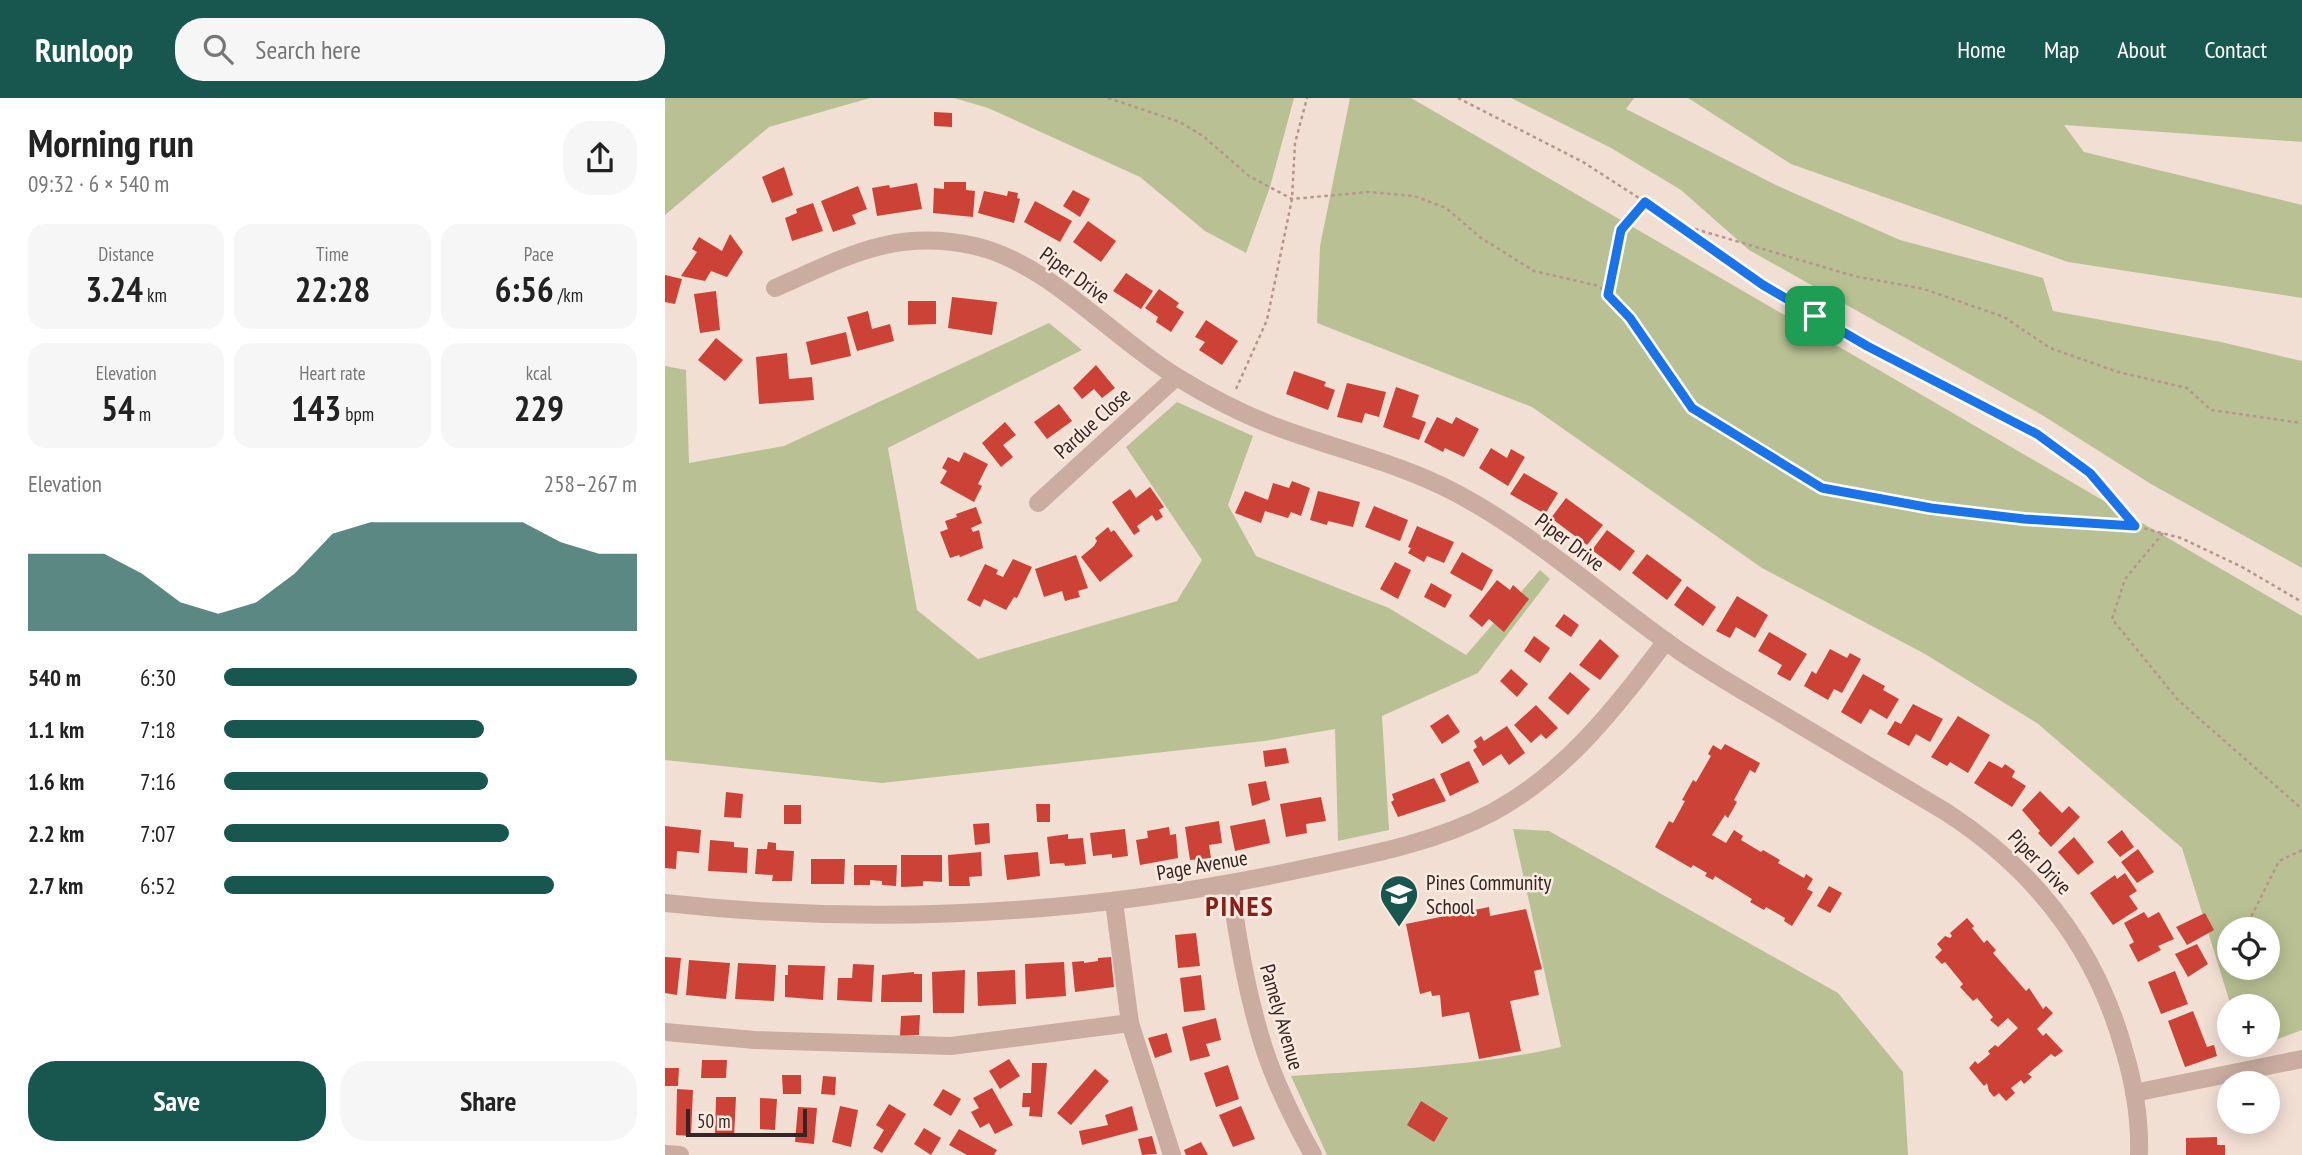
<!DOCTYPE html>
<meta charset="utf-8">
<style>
body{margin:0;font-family:"PT Sans Narrow",sans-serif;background:#f6f6f6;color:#222;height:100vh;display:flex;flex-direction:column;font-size:26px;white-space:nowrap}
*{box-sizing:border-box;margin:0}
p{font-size:23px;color:#767676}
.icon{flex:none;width:38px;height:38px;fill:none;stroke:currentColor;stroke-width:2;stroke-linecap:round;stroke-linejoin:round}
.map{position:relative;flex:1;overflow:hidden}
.panel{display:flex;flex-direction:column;background:#fff;width:665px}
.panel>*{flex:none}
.controls{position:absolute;left:1552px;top:819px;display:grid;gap:14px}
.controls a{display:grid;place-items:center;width:63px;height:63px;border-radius:50%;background:#fff;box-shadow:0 4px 18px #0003;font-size:35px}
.scale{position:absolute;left:21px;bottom:18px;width:121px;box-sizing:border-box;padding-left:7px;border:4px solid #332624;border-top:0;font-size:19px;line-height:24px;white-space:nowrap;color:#332624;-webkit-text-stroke:5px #faeae0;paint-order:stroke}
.pin{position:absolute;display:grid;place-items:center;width:60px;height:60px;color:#fff;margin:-30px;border-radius:14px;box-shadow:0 4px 10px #0006}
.round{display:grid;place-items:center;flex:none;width:74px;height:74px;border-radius:28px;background:#f6f6f6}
.overview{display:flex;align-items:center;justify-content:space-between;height:119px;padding:0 28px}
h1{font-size:38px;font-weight:800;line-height:52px}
.stats{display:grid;grid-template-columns:repeat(3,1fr);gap:10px;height:119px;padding:7px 28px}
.stats div{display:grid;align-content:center;border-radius:18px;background:#f6f6f6;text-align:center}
.stats b{font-size:35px;font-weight:800}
.stats small{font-size:19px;font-weight:400}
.stats p{font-size:19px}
.chart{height:196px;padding:14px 28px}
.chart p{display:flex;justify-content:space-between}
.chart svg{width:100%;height:126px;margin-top:7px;fill:#185650;opacity:.7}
.button{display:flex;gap:14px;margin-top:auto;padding:14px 28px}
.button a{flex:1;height:80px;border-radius:28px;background:#185650;color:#fff;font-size:28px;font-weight:800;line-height:80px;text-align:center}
.button a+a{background:#f6f6f6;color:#222}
ul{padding:0 28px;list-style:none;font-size:23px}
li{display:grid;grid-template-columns:112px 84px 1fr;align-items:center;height:52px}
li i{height:18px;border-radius:9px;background:#185650}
header{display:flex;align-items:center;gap:42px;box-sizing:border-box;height:98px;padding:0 35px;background:#185650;color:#fff}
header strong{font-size:33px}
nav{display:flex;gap:38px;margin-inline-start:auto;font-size:24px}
.search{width:490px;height:63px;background:#f6f6f6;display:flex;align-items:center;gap:18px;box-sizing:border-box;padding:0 24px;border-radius:28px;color:#767676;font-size:26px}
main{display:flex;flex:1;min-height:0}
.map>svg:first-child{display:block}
.green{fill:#b9c194;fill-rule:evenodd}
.building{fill:#cd4237}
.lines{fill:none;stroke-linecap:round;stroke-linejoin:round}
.path{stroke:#b5968a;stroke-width:2.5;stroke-dasharray:3.5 3.5;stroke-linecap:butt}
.minor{stroke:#caaca0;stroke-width:18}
.route-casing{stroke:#fff;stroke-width:14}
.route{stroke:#1a73e8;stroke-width:9}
.labels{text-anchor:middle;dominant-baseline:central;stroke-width:5;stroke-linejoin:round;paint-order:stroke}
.street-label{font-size:21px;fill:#332624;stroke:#faeae0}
.poi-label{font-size:21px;fill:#332624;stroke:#faeae0;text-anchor:start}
.district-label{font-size:28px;font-weight:bold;letter-spacing:2px;fill:#862019;stroke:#faeae0}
</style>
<header>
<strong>Runloop</strong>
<div class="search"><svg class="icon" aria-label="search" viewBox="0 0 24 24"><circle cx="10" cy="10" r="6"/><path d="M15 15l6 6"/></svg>Search here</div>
<nav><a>Home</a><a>Map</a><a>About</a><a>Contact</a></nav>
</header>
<main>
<section class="panel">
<div class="overview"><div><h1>Morning run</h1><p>09:32 · 6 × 540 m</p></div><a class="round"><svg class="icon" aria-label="share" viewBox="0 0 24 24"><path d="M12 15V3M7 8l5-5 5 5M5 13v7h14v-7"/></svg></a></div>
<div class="stats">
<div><p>Distance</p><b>3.24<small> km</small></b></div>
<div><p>Time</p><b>22:28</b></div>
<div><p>Pace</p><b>6:56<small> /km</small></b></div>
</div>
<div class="stats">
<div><p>Elevation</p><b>54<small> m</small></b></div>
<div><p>Heart rate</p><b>143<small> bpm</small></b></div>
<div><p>kcal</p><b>229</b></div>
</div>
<div class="chart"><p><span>Elevation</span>258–267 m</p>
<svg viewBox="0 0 160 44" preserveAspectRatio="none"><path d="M0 44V17L10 17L20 17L30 24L40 34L50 38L60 34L70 24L80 10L90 6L100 6L110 6L120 6L130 6L140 13L150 17L160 17V44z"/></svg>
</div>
<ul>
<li><b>540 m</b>6:30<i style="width:100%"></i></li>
<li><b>1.1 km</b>7:18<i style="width:63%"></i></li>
<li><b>1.6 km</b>7:16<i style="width:64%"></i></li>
<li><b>2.2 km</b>7:07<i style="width:69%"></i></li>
<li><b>2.7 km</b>6:52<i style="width:80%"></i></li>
</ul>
<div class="button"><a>Save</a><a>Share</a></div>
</section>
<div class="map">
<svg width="1637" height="1057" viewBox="0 0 1637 1057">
<rect width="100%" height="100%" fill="#f2dfd4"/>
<g class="green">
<path d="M0,0H205L104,29L0,117Z"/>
<path d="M289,0H629L605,89L581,155L540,133L475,79L323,10Z"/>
<path d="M685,0H746L1637,518V932L1603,945V908H1566L1517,750L1372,625L1260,556L1097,470L867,309L652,225L655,148ZM1564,831H1603V870H1564Z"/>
<path d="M846,0H969L961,11L1111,87L1235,142L1378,180L1388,213L1556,244L1637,263V470L1486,386L1377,317L1084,152L1016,92L946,50Z"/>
<path d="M1023,0H1637V44L1399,27L1419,54L1637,107V200L1403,164L1126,66Z"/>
<path d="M384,225L417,252L223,350L252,512L313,561L512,503L537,462L461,349L512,304L588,338L563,407L591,458L724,510L801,557L875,472L885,481L813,575L717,618L724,732L673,743L670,631L599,643L217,685L0,662V268L21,272L24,365L119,348Z"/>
<path d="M848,731L884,733L1173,895L1238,974L1243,1057H662L626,978C716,972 808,969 896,949Z"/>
</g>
<g class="building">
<path d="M269,14L287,15V29L269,28Z"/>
<path d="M119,69L128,97L107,105L97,79Z"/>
<path d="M279,84H301V92L310,93L308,119L268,115L269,90L279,91Z"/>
<path d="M252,85L257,111L212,118L207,90L224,87L225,90Z"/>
<path d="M193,88L202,111L187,117L191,126L168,134L156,103Z"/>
<path d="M408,92L425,101L415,119L398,108Z"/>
<path d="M319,93L342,98L343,93L353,95L352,100L355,101L349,125L313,115Z"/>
<path d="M370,103L407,123L395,144L359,124Z"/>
<path d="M148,105L158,133L127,143L120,120L132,115L131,111Z"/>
<path d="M423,123L451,143L436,164L408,144Z"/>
<path d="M65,136L78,154L62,179L46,173L40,183L16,178L32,154L27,151L34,139L57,153Z"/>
<path d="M461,175L488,193L476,211L448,193Z"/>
<path d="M0,177L17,181L10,206L0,204Z"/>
<path d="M494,191L514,205L511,209L519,214L506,234L491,224L493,219L480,210Z"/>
<path d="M51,193L55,232L35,235L29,196Z"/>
<path d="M287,199L332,204L327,237L283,230Z"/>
<path d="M243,203H271V226L243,227Z"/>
<path d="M203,213L207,231L225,226L229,243L192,253L182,219Z"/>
<path d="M541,222L573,243L557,267L534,252L540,244L530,239Z"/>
<path d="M181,234L186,258L146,267L141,244Z"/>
<path d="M51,240L78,262L60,283L33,262Z"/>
<path d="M122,255L124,281L147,279L149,302L94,306L91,259Z"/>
<path d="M431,267L450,290L437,300L429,291L417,301L408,290Z"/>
<path d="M629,273L661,284L659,288L670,292L663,312L621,296Z"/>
<path d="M682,285L721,294L714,319L700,315L697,325L672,319Z"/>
<path d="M731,289L754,297L747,319L761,324L754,342L718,329Z"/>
<path d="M394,306L407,323L382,341L369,324Z"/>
<path d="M772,319L787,326L791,319L814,331L799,359L780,350L778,354L759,344Z"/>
<path d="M340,324L351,337L338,347L348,359L336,369L317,345Z"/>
<path d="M826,350L842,360L846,351L860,359L843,388L814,370Z"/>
<path d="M299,354L323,366L313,386L317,388L309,404L275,385L282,373L277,370L283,359L294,364Z"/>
<path d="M859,375L893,395L880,416L845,396Z"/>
<path d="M627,383L645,390L636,418L626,414L623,420L600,413L596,425L570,415L580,393L603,402L608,385L624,390Z"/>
<path d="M485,389L499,409L494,412L498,419L491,423L487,417L472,428L475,433L469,437L447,404L465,391L471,400Z"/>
<path d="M653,393L695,404L688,429L663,423L662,427L645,422Z"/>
<path d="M901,400L938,427L922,447L886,420Z"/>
<path d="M709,408L743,422L735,443L700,429Z"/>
<path d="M311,409L317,425L306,430L308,434L314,432L318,450L295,459L294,457L285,460L275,434L283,431L280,423L292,419L291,416Z"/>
<path d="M752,428L789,444L779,465L762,458L759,464L743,455L746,450L743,449Z"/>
<path d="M443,429L446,434L449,432L468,458L435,484L416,459L429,448L432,443L430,440Z"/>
<path d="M942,432L970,453L955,473L927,452Z"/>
<path d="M797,454L828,472L817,493L785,475Z"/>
<path d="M982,456L1017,482L1002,502L967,475Z"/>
<path d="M411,457L423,490L413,493L415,499L400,503L397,493L379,499L370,471Z"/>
<path d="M348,461L367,469L352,500L349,499L341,512L319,501L315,509L302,502L320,466L333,472L331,476L338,479Z"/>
<path d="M730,464L746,472L733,501L715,491Z"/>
<path d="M832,482L845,492L848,487L864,501L839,534L824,521L817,529L804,518Z"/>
<path d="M766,485L787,497L780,510L759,499Z"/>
<path d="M1022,488L1051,509L1038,528L1009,507Z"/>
<path d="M1072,498L1103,517L1090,540L1071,529L1065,540L1051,533Z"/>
<path d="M899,516L914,527L906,539L890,528Z"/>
<path d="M1104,534L1142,556L1125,583L1112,576L1117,567L1093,553Z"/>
<path d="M869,538L885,550L875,565L859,553Z"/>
<path d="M935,541L954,558L935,582L914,567Z"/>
<path d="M1165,551L1182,560L1185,555L1196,561L1177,595L1169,591L1163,602L1139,588L1147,573L1151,576Z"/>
<path d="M846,571L863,586L852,599L835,583Z"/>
<path d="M905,574L925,591L903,617L883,600Z"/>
<path d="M1198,576L1220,588L1218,592L1234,601L1222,621L1205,611L1196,626L1176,614Z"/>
<path d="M1248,606L1278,621L1265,644L1251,636L1244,648L1222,636L1230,623L1236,626Z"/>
<path d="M871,607L893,630L881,641L876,636L866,645L849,627Z"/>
<path d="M783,616L795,634L777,646L765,628Z"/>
<path d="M1293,618L1325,637L1303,675L1285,664L1282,668L1266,659Z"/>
<path d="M842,628L860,655L844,667L836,656L818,668L808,652L812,649L809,643L816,638L819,643Z"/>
<path d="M1060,646L1095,665L1090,675L1085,672L1069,702L1072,704L1063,720L1060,717L1047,737L1061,745L1069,732L1078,738L1076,742L1096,754L1098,752L1115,762L1113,765L1139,780L1141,776L1148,781L1142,791L1148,794L1127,828L1119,823L1120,820L1101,809L1099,812L1085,804L1087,801L1050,778L1048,782L1040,778L1042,775L1028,767L1026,770L990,749L1004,723L1008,725L1020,703L1017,702L1028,682L1031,684L1046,658L1043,656L1048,647L1056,652Z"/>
<path d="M621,650L624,665L600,669L598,653Z"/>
<path d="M804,663L814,684L785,698L775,676Z"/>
<path d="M1324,663L1337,670L1340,666L1350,673L1347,679L1361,688L1347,709L1309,685Z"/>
<path d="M769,680L781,703L733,719L726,704L729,702L727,696Z"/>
<path d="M601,683L605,702L587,708L583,686Z"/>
<path d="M1375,693L1397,715L1404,708L1415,719L1386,749L1373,735L1375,733L1357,712Z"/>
<path d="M61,694L78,696L76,720L59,719Z"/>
<path d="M656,699L661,723L641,726L642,735L621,739L615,706Z"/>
<path d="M371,706H385V724H372Z"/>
<rect x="119" y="707" width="17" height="19"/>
<path d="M600,721L605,745L570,753L565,728Z"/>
<path d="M554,723L557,745L544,747L546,760L525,762L520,729Z"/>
<path d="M324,725L325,745L310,747L308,726Z"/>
<path d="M0,728L36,732L34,755L12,753L11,771L0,770Z"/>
<path d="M504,729L505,737L511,736L513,760L475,767L471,742L483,740L482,733Z"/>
<path d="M460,731L463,758L447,760V756L428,758L425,735Z"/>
<path d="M1457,732L1469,749L1455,759L1442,744Z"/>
<path d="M403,736V741L418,740L421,766L400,768L399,765L385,766L382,739Z"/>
<path d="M1409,739L1429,764L1413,777L1393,754Z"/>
<path d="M45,742L69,744V749L83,750L82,775L43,773Z"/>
<path d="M103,744L111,745V752L129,753L127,783H107L108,777L90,776L92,751H102Z"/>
<path d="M1473,751L1489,774L1472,785L1456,764Z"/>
<path d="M316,754L317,778L304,779L305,788H284L283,757Z"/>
<path d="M373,754L375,778L342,782L339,757Z"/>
<path d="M236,757H277V784L258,783V788L236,789Z"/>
<path d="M146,761H180L179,786H146Z"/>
<path d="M189,767H232L231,788L217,787V783L205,782V787H189Z"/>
<path d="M1460,775L1472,793L1464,798L1473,811L1448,827L1425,795L1450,777L1452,781Z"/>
<path d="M1164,788L1177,795L1165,815L1152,808Z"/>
<path d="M824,809L825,818L861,811L877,871L869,873L874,897L845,903L856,953L814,961L804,914L777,919L775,897L767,898L766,893L755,896L741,826Z"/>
<path d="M1479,814L1483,820L1494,814L1509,841L1493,848L1496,852L1473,864L1464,847L1469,844L1459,825Z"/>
<path d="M1540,815L1549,832L1522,847L1511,829Z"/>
<path d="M1302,820L1309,828L1307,830L1319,845L1322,842L1331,852L1328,855L1361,893L1364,890L1378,911L1381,908L1388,915L1372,931L1378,938L1381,935L1398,953L1390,959L1386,956L1363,976L1367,979L1359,986L1356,982L1346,990L1350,995L1341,1003L1334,995L1329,999L1324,993L1322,985L1319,988L1304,970L1310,963L1313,966L1325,956L1323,953L1330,947L1333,949L1353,930L1343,920L1333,929L1325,922L1328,919L1312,900L1308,903L1295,889L1298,886L1280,864L1277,866L1270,859L1277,852L1272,846L1280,838L1285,840L1287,838L1285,835Z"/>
<path d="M531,835L535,868L513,870L510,837Z"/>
<path d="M1532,846L1543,866L1523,879L1510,856Z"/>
<path d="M0,859L16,860L12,897L0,895Z"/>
<path d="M446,859L449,889L410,894L407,864L419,863V865L433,863V860Z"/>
<path d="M24,862L65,865L61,901L21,897Z"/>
<path d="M399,864L401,898L361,901L360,866Z"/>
<path d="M73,865L111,867L109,903L70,901Z"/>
<path d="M188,866L209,867L207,904L172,902L173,880H187Z"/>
<path d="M123,867L160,868L158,902L120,899V877H123Z"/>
<path d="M300,872L299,915H268L267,874Z"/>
<path d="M350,872L351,906L313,908L312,874Z"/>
<path d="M1510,873L1523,906L1496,916L1483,884Z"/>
<path d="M249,874V876H257V904H216L217,877Z"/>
<path d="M536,877L540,912L519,914L515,880Z"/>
<path d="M1528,913L1542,949L1549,947L1552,958L1520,969L1503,923Z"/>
<path d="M255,917L254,937L235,938L236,918Z"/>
<path d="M551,920L556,942L541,946L545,958L525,963L517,929Z"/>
<path d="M502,935L507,954L490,960L483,940Z"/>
<path d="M344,961L355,978L335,991L324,973Z"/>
<path d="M37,962H62L61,980H36Z"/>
<path d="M367,965H382L377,1019L364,1018L365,1009H357L358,995H366Z"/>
<path d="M563,967L574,1001L551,1009L539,975Z"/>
<path d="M0,970H14L13,988H0Z"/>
<path d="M430,971L444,983L406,1027L392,1015Z"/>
<path d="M117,977H136V996H118Z"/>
<path d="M158,978L171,979L170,997L156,996Z"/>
<path d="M327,990L348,1027L330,1036L324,1025L315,1030L306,1014L314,1010L308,1000Z"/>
<path d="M12,991L28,992L26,1038L11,1037Z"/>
<path d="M278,991L296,1001L286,1018L268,1007Z"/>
<path d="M51,999H71L69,1039L50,1038Z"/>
<path d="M95,1000L112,1001L110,1032L95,1031Z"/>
<path d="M756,1003L783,1020L769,1044L742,1027Z"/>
<path d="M224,1006L241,1016L217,1055L208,1050L219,1032L211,1027Z"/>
<path d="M175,1008L193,1012L186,1049L167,1044Z"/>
<path d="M467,1008L473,1032L417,1047L414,1033L443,1027L440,1017Z"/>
<path d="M576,1008L590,1041L568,1049L554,1017Z"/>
<path d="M133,1009L152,1010L149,1046L130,1044Z"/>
<path d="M259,1030L276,1040L266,1057L249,1046Z"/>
<path d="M294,1031L332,1052L329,1057H302L284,1047Z"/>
<path d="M487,1038L492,1056L477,1057L473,1041Z"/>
<path d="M1552,1039V1047H1560V1057H1521V1040Z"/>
<path d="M536,1044L543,1057H521L519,1052Z"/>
</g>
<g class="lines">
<g class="path">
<path d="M443,0L515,24L538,38L584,78L627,101L704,94L749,98L781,110L816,140L869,173L934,188L965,220L1027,310L1157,390L1266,410L1359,421L1470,428L1516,440L1577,469L1637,504"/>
<path d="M793,0L918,64L980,104L1098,187L1202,248L1372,336L1425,375L1470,428"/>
<path d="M1010,125L1189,178L1259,191L1339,219L1385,250L1453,274L1522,290L1546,312L1637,325"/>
<path d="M943,197L956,132L980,104"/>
<path d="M571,291L602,222L627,101L630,45L642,0"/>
<path d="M1498,435L1460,481L1447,521L1513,602L1637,711"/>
<path d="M1580,831L1614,763L1637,752"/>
</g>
<g class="minor">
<path d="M110,190C181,159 229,130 310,148C384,165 446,239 512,279C546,300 583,319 620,332C678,353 736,366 791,395C872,438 941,502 1016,554C1051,578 1089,599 1125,621C1177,652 1229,683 1281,714C1369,771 1431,850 1459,952C1469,985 1475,1022 1474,1057"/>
<path d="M373,405L511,279"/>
<path d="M565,787C573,842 582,897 599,950C611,987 629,1023 648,1057"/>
<path d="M449,804L465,925L507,1057"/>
<path d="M0,805C217,829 433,816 646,769C708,756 771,744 828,714C902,674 951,609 1001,543"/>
<path d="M0,934L90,942L286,948L465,925"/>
<path d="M1469,995L1637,961"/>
<path d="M0,1056L15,1057"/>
</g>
</g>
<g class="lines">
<g class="route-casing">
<path id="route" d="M980,104L1098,187L1202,248L1372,336L1425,375L1470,428L1359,421L1266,410L1157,390L1027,310L965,220L943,197L956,132Z"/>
</g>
<use href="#route" class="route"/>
</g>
<defs>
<g id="school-pin" transform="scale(2.0125)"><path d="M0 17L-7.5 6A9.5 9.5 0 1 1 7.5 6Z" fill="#185650" stroke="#faeae0"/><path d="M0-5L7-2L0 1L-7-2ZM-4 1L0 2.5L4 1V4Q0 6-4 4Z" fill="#fff"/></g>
</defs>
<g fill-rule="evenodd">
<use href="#school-pin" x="734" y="796"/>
</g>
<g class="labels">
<g class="street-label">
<text transform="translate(410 177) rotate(36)">Piper Drive</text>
<text transform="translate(427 325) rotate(-42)">Pardue Close</text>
<text transform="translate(905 444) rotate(37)">Piper Drive</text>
<text transform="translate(1375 764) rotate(46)">Piper Drive</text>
<text transform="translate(537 767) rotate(-10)">Page Avenue</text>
<text transform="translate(617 919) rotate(74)">Pamely Avenue</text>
</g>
<g class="poi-label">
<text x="761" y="784">Pines Community<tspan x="761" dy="24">School</tspan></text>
</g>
<g class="district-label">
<text x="575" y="807">PINES</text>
</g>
</g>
</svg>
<div class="controls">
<a><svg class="icon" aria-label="locate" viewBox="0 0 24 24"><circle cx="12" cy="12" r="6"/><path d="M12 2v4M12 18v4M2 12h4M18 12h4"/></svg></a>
<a>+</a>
<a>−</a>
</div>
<div class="scale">50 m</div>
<div class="pin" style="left:1150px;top:218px;background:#1e9e55"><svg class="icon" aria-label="arrive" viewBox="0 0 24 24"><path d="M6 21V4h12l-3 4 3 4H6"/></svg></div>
</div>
</main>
